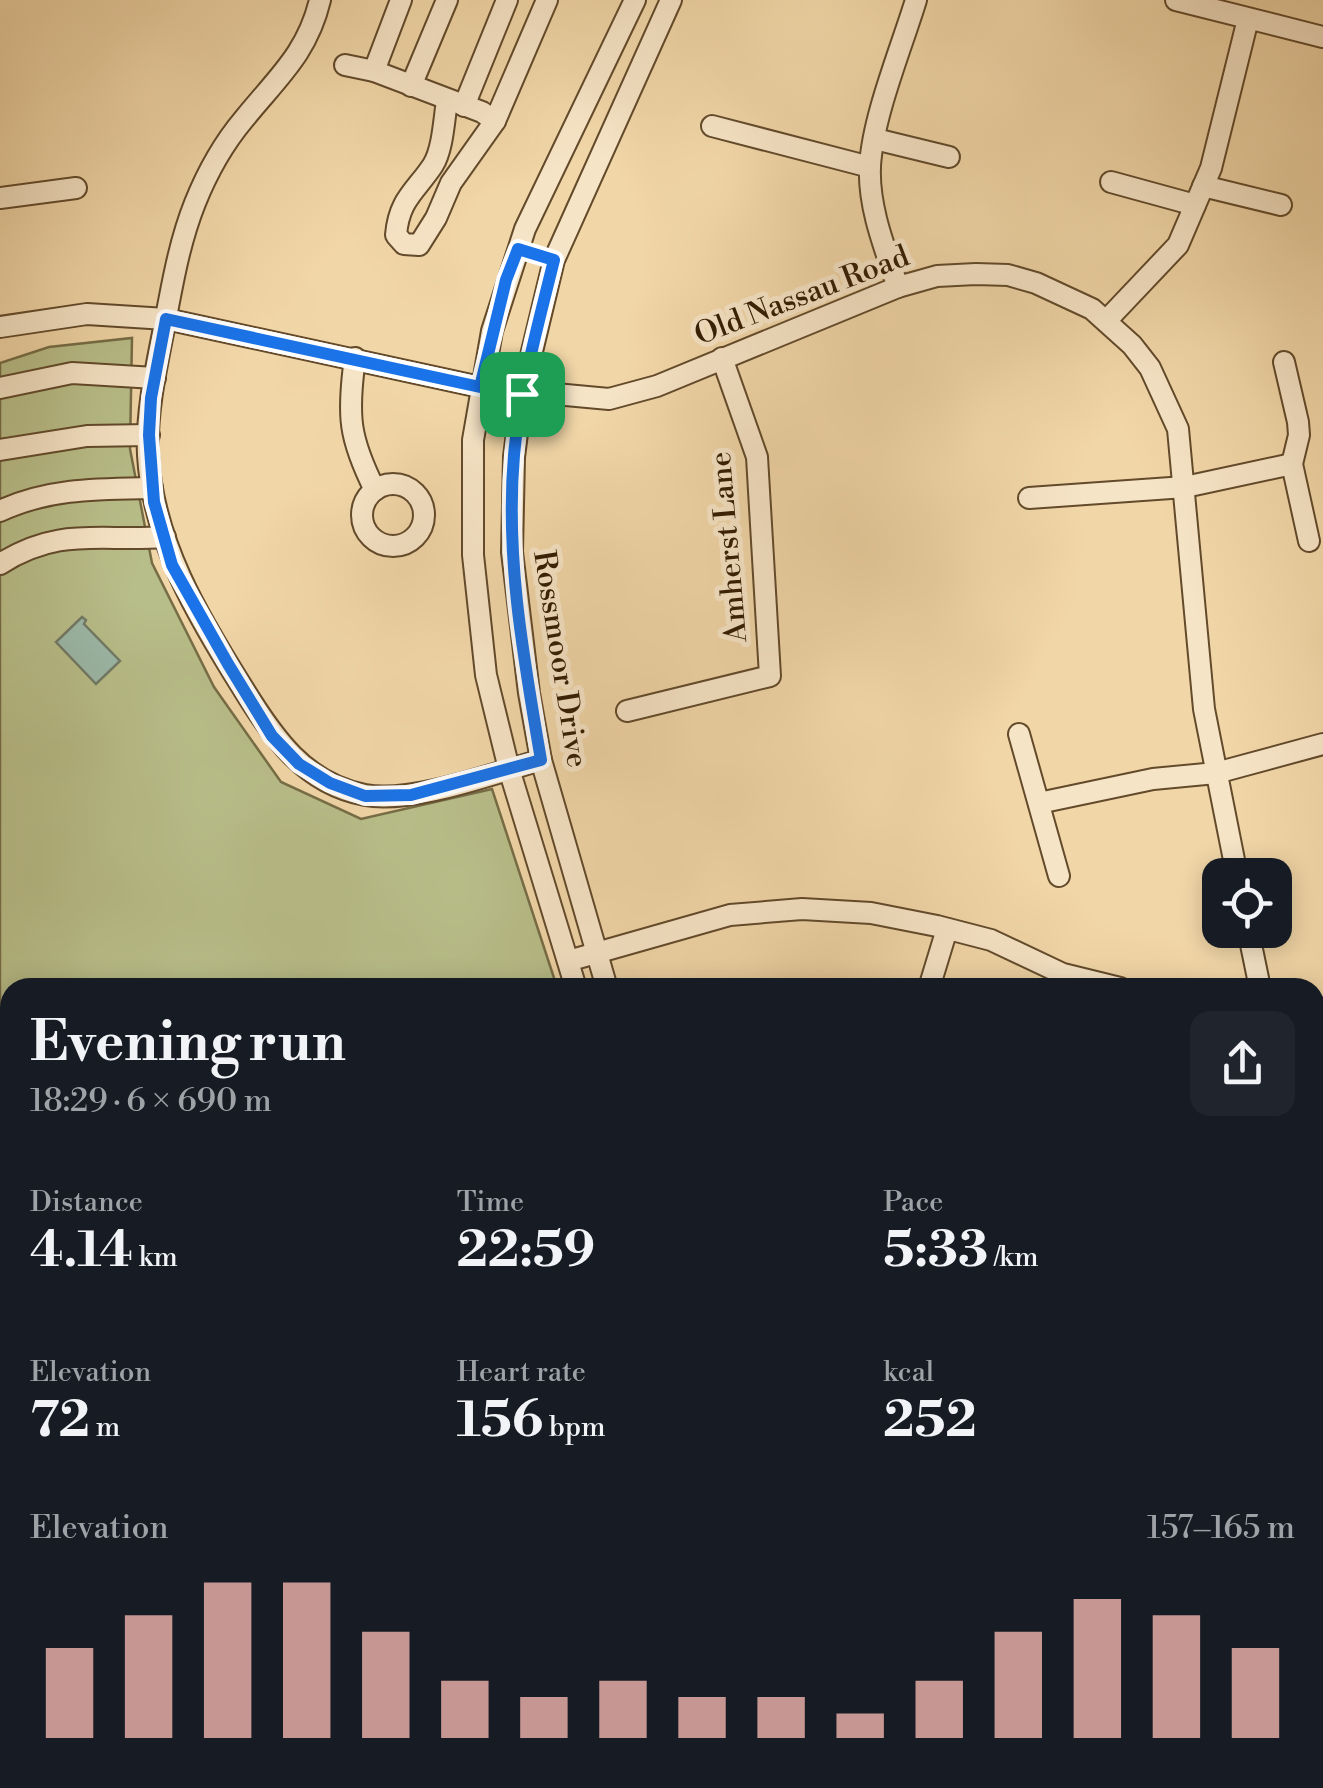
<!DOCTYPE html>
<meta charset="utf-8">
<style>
body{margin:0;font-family:"Libre Bodoni",serif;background:#20242c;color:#f1f3f6;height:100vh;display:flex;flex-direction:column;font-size:38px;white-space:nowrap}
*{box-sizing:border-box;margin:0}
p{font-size:32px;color:#9ea1a6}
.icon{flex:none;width:55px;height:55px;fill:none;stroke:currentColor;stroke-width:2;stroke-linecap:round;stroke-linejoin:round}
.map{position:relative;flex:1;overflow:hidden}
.side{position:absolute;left:0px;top:978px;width:1325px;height:812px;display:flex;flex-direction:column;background:#171b24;border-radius:30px 30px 0 0;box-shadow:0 5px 25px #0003}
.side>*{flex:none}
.tools{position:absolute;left:1202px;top:858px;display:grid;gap:20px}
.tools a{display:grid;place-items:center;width:90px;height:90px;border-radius:20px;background:#171b24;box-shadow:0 5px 25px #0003;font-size:50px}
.pin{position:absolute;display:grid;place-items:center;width:85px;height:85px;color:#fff;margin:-42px;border-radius:20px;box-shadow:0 5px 15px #0006}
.round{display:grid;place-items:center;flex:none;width:105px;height:105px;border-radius:20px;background:#20242c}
.head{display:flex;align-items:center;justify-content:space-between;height:170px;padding:0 30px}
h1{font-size:55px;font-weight:700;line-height:75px}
.figures{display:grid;grid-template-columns:repeat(3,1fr);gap:15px;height:170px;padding:10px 30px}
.figures div{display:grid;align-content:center}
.figures b{font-size:50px;font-weight:700}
.figures small{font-size:28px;font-weight:400}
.figures p{font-size:28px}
.chart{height:280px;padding:20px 30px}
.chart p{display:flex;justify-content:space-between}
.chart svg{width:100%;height:180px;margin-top:10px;stroke:#c59692;stroke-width:6}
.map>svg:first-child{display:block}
.green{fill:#b8be89;stroke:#766d46;stroke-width:2.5}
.water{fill:#9bb9a9;stroke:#717a66;stroke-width:2.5}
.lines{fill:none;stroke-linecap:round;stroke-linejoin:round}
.minor-casing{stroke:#624a2b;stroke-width:24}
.minor{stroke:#f6e4c6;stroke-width:20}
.route-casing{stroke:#fff;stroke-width:20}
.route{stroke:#1a73e8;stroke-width:12}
.labels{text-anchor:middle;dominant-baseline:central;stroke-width:10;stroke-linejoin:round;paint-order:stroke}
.street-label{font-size:30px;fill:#331c02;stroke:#f6e4c6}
</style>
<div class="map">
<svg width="1323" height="1788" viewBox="0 0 1323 1788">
<rect width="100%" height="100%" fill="#f1d6a7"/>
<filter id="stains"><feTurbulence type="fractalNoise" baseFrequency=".002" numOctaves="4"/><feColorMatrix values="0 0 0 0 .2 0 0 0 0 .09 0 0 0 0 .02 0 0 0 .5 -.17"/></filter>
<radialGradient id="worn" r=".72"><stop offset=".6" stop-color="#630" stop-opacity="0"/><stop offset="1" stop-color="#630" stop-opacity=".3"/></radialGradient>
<path class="green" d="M132,338L130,449L152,563L214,687L281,782L361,819L492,789L557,987L10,988V1780H990L986,1788H0V363L49,347Z"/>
<path class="water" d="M82,617L86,620L84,624L120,661L96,684L56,642Z"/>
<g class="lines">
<g class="minor-casing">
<g id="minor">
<path d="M320,0C307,54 277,78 244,119C223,144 207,173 195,203C179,243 172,286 164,328C156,369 146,413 148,455C153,542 198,617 244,690C273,737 305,784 365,795C412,804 494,773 541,760"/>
<path d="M1176,0L1323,37"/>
<path d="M345,65L374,71L482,112L495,121"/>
<path d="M374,71L401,0"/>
<path d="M411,86L447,0"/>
<path d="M447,101C444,119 443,149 433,165C416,191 399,199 396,235L404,244L419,245L436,218L451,183L495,121L547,0"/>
<path d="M464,106L507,0"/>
<path d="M712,126L870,167"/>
<path d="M875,139L949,157"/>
<path d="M1111,182L1195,205"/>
<path d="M1203,186L1281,205"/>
<path d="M0,198L76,188"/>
<path d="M898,287C885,249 868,207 870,166C873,116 901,49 916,0"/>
<path d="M1106,321L1178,245L1211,168L1248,19"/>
<path d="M0,327L87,314L166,319L480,387L609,399L657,386L898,287L937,276L976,274L1008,275L1036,283L1092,309L1132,345L1150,368L1178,429L1204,709L1237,875"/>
<path d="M355,358C347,416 349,438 375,490"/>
<path d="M1284,362L1298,422L1299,435L1292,464L1309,541"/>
<path d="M0,388L72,373L155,378"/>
<path d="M0,450L87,436L149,435"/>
<circle cx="393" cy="515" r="31"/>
<path d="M1029,498L1185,487L1292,464"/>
<path d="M0,511C49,488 100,489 152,488"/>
<path d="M0,564C60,526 100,542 165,537"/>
<path d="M627,711L770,676L757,457L722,358"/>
<path d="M1019,734L1059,876"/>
<path d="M1039,803L1153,779L1216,773L1323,744"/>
<path d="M1248,930L1260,988"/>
<path d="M568,961L730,915L802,909L871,913L937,926L991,940L1063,974L1120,988"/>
<path d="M576,988L509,769L486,675L473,555V440L492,331L525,229L635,0"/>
<path d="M607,988L541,760L529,693L512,552L514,457L522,393L554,260L671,0"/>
<path d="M929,988L947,929"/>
<path d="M1315,1251L1323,1282"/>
<path d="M1315,1551L1323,1540"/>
<path d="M1315,1599L1323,1604"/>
<path d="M1315,1712L1323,1715"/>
<path d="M555,1780L564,1788"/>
<path d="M1056,1780L1068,1788"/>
<path d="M1099,1780L1111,1788"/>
<path d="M980,1788L985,1780"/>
</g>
</g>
<use href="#minor" class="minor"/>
</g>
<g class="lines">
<g class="route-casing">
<path id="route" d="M518,249L554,260C538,325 520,389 514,455C505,558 524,660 541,760L411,795L365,796L330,783L299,764L272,736L228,664L172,565L154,502L149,435L151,398L166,319L480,387L506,280Z"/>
</g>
<use href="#route" class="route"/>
</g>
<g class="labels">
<g class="street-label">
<text transform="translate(802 296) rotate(-21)">Old Nassau Road</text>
<text transform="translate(729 547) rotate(-95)">Amherst Lane</text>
<text transform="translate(560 659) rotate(81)">Rossmoor Drive</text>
</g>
</g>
<rect width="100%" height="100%" filter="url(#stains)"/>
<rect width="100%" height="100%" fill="url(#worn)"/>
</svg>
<div class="tools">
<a><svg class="icon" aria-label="locate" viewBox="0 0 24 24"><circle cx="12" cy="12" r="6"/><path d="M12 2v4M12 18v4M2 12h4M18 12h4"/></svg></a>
</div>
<div class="pin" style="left:522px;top:394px;background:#1e9e55"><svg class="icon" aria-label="arrive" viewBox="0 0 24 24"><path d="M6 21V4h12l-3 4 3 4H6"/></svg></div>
<section class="side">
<div class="head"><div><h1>Evening run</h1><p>18:29 · 6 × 690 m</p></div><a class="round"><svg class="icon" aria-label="share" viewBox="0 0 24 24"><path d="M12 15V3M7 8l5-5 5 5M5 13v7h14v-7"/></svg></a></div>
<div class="figures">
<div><p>Distance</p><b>4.14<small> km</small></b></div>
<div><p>Time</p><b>22:59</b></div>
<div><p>Pace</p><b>5:33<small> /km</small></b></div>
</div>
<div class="figures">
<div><p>Elevation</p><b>72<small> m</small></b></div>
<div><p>Heart rate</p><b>156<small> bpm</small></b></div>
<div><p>kcal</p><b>252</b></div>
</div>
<div class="chart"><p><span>Elevation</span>157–165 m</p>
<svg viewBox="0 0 160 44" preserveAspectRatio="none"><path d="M5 44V22M15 44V14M25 44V6M35 44V6M45 44V18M55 44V30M65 44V34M75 44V30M85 44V34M95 44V34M105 44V38M115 44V30M125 44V18M135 44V10M145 44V14M155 44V22"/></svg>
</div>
</section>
</div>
